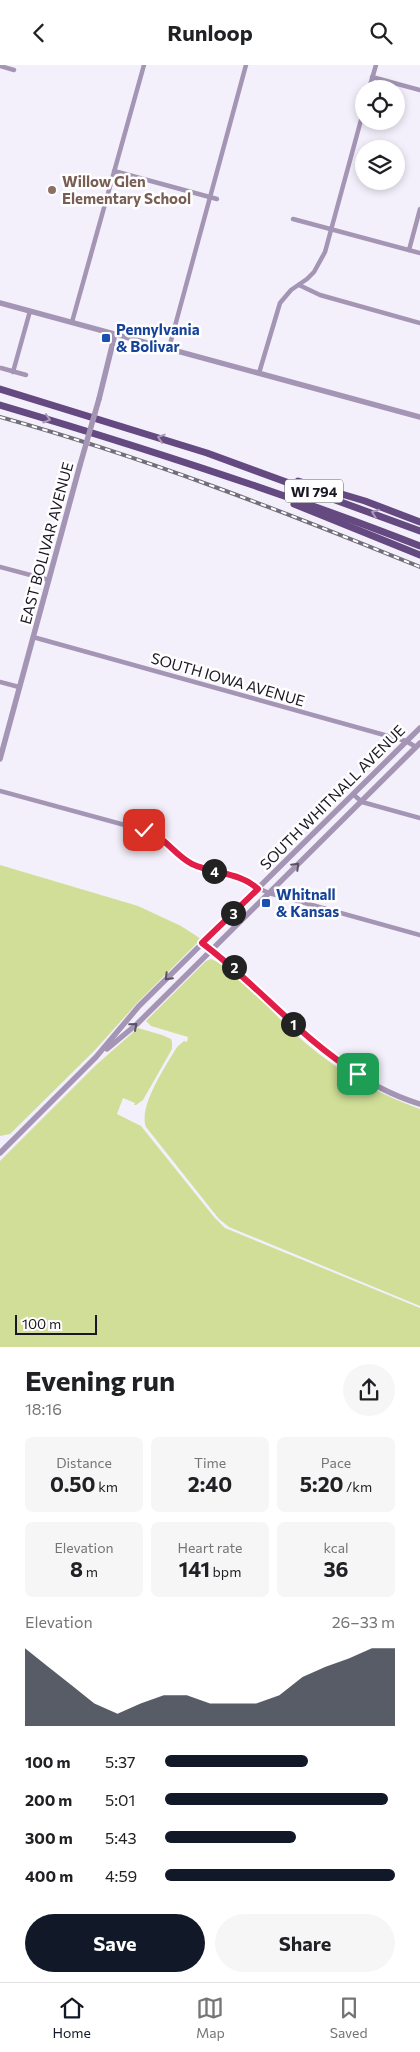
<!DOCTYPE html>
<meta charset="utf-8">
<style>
body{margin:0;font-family:Commissioner,sans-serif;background:#f6f6f6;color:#202124;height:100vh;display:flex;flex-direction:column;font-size:19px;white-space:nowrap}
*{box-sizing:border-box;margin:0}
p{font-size:16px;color:#757577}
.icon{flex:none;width:28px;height:28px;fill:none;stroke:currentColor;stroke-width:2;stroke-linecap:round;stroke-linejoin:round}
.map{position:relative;height:1282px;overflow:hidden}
.side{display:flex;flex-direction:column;background:#fff;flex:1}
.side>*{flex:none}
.buttons{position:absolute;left:355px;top:15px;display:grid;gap:10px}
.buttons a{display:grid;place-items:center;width:50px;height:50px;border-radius:50%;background:#fff;box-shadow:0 2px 8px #0003;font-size:25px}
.scale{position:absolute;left:15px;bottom:12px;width:82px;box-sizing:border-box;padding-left:5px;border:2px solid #1b1722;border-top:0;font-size:14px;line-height:18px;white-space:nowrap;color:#1b1722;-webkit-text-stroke:4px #fff;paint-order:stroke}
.pin{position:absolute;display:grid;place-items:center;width:42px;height:42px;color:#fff;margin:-21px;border-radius:10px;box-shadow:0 2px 8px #0006}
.km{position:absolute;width:25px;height:25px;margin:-12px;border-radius:50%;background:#222;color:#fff;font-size:14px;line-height:25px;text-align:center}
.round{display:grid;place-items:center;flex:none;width:52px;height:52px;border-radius:26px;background:#f6f6f6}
.overview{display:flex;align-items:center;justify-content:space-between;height:85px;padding:0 25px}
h1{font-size:28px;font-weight:700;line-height:38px}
.metrics{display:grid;grid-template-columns:repeat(3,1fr);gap:8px;height:85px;padding:5px 25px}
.metrics div{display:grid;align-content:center;border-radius:8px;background:#f6f6f6;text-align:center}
.metrics b{font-size:21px;font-weight:700}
.metrics small{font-size:14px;font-weight:400}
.metrics p{font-size:14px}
.chart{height:140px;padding:10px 25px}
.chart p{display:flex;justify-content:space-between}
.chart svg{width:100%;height:90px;margin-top:5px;fill:#111827;opacity:.7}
.primary-button{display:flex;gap:10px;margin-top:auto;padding:10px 25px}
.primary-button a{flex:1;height:58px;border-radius:30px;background:#111827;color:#fff;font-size:20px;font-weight:700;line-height:58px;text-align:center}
.primary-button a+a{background:#f6f6f6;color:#202124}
ul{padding:0 25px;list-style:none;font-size:16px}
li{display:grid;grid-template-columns:80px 60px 1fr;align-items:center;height:38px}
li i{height:12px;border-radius:6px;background:#111827}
header{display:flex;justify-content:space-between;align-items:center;height:65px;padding:0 25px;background:#fff;font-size:22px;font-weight:700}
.menu{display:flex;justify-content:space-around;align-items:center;height:70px;border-top:1px solid #e0e0e0;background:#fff;font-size:14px;color:#757577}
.menu a{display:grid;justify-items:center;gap:2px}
.menu .on{color:#111827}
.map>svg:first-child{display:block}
.green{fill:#d1de97}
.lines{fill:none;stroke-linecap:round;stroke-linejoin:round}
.minor{stroke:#a495b5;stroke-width:4.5}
.tertiary{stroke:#a495b5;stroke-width:5.5}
.primary{stroke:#644a80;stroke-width:7}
.rail-casing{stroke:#726e7a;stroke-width:4}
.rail{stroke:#fff;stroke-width:2;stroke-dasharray:5.5;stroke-linecap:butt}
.tertiary-bridge{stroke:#a495b5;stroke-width:5.5}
.oneway{stroke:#aa9bb9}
.oneway2{stroke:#595064}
.route-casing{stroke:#fff;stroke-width:10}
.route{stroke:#e11d48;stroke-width:6}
.education-dot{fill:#8d6e63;stroke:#fff;stroke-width:2}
.transit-dot{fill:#1a4fb4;stroke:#fff;stroke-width:2}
.labels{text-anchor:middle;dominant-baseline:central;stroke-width:5;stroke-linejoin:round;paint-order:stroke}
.shield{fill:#fff;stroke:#5f5d64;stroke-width:1}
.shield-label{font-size:14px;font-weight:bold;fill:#1b1722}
.education-label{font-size:15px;font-weight:bold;fill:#785e54;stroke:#fff;text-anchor:start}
.transit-label{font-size:15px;font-weight:bold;fill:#164399;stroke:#fff;text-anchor:start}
.street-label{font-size:15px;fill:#1b1722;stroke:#fff}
</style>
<header><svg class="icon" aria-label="back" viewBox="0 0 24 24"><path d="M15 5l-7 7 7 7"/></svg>Runloop<svg class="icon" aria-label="search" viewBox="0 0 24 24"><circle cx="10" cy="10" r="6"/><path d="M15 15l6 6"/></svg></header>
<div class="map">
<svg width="420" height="1282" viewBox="0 0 420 1282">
<rect width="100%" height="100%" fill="#f3effb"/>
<g class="green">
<path d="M0,800L138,841L181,861L201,874L138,937L95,985L10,1069L0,1071Z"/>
<path d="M211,894C239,906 266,941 288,962C326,999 370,1026 420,1044V1241L229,1162L219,1154L146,1062C138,1041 166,1001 177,982L184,976L187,977L188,972L151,961L146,956L206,896Z"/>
<path d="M138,963L162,970L171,974L172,977V984L143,1035L136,1040H134L135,1038L123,1033L117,1049L141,1061L214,1152L225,1163L420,1243V1282H0V1096L95,1001Z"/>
</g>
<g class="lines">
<g class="minor">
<path d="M0,1L14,5"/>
<path d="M372,12L420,25"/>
<path d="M369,24L376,0"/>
<path d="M114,106L217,134"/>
<path d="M293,154L420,188"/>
<path d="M409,185L420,144"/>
<path d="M299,220L320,230L420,258"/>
<path d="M72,257L144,0"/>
<path d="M169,283L246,0"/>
<path d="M1,303L26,310"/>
<path d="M13,307L30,246"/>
<path d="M259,308L280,238L291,225L307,214L314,207L325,187L364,44"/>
<path d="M0,502L49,515"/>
<path d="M33,572L406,676L416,682"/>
<path d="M0,617L19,622"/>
<path d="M0,726L154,768L192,799L246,815L258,823L269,828L420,870"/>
<path d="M354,730L362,737L420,753"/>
</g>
<g class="tertiary">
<path d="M0,238L420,352"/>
<path d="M99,334L115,269"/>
<path d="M0,694L80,400"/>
<path d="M203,878C274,932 330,1012 420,1039"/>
<path d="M107,984L137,959L420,678"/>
<path d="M0,1088L96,992L139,941L420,663"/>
</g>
<g class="primary">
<path d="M0,324L207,388L420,466"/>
<path d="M0,340C142,382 282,427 420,481"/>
<path d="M298,416L365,436L420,457"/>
<path d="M294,439L420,490"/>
</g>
<g class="rail-casing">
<path id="rail" d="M0,352C144,392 282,446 420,502"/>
</g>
<use href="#rail" class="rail"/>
<path class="tertiary-bridge" d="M80,400L99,334"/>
</g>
<defs><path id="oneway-chevron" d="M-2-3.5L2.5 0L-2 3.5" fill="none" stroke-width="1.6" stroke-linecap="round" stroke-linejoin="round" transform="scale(1.25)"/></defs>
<g class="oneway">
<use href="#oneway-chevron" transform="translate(47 354) rotate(17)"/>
<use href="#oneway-chevron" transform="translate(161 373) rotate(-162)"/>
<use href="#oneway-chevron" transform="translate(375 448) rotate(-160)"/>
</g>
<g class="oneway2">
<use href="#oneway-chevron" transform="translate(296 801) rotate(-45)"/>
<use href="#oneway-chevron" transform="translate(168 912) rotate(135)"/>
<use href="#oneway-chevron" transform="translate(134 961) rotate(-41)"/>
</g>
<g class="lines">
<g class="route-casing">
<path id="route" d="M144,765C164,770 174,790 192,799C213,809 240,807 258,824L202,878C257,919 300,973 358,1009"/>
</g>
<use href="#route" class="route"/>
</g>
<circle class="education-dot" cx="52" cy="125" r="5"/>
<g class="transit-dot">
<rect x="101" y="268" width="10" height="10" rx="2.5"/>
<rect x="261" y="833" width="10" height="10" rx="2.5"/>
</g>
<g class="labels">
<rect class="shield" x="285" y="414.5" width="58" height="23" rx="4"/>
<g class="shield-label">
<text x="314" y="426">WI 794</text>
</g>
<g class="education-label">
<text x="62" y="116">Willow Glen<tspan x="62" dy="17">Elementary School</tspan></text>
</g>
<g class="transit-label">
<text x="116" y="264">Pennylvania<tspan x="116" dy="17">&amp; Bolivar</tspan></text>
<text x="276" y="829">Whitnall<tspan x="276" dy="17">&amp; Kansas</tspan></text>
</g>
<g class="street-label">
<text transform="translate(46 478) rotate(-75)">EAST BOLIVAR AVENUE</text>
<text transform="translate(228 614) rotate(16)">SOUTH IOWA AVENUE</text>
<text transform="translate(332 732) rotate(-45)">SOUTH WHITNALL AVENUE</text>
</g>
</g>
</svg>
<div class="buttons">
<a><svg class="icon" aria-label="locate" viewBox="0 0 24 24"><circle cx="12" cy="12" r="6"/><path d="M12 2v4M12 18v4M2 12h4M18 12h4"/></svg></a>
<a><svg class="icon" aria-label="layers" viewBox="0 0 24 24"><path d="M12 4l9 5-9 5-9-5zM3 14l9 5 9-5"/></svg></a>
</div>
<div class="scale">100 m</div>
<div class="pin" style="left:358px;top:1009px;background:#1e9e55"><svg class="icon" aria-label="arrive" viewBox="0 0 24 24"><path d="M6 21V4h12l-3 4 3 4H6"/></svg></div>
<div class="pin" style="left:144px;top:765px;background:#d93025"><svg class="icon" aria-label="check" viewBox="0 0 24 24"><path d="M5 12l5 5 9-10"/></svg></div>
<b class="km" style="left:293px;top:959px">1</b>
<b class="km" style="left:234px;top:902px">2</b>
<b class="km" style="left:233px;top:848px">3</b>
<b class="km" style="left:214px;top:806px">4</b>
</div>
<section class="side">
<div class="overview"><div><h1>Evening run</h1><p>18:16</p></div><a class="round"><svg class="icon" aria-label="share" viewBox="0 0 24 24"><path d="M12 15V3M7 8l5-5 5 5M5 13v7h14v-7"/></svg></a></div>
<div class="metrics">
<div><p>Distance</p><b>0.50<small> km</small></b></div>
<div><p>Time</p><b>2:40</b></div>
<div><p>Pace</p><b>5:20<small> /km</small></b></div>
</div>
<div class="metrics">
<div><p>Elevation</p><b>8<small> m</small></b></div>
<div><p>Heart rate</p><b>141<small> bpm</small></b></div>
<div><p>kcal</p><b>36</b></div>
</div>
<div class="chart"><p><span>Elevation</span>26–33 m</p>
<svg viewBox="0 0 160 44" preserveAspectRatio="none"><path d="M0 44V6L10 15L20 24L30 33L40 38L50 33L60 29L70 29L80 33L90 33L100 33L110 29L120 20L130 15L140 11L150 6L160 6V44z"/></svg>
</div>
<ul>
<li><b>100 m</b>5:37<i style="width:62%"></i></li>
<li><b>200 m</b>5:01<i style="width:97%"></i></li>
<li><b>300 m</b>5:43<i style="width:57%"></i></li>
<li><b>400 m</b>4:59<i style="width:100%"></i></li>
</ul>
<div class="primary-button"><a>Save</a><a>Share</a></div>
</section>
<nav class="menu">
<a class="on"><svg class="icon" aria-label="home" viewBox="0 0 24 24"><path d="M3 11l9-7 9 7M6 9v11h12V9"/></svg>Home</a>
<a><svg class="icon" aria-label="map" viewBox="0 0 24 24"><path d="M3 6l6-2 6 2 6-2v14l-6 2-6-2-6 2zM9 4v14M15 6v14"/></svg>Map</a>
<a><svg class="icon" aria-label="saved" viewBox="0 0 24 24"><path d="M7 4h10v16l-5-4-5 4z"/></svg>Saved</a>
</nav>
